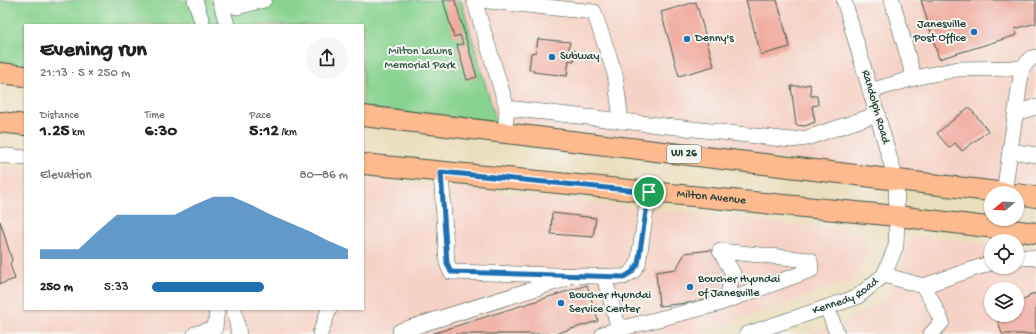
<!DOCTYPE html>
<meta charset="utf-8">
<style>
body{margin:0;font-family:"Gochi Hand",sans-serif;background:#f6f6f6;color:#222;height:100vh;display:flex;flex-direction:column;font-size:15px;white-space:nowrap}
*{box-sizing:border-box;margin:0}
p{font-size:13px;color:#767676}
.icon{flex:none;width:22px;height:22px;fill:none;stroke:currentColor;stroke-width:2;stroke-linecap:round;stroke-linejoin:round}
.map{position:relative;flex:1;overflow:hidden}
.details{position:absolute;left:24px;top:24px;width:340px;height:286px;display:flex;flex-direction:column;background:#fff;border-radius:0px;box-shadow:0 1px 3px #0004}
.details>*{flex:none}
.needle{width:26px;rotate:252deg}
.controls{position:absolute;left:984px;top:186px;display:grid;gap:8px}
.controls a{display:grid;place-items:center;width:40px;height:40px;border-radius:50%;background:#fff;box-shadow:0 1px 3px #0004;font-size:20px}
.pin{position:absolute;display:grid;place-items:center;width:34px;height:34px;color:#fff;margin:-17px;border:2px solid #fff;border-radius:50%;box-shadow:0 1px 4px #0007}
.round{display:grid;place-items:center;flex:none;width:42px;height:42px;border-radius:21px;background:#f6f6f6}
.summary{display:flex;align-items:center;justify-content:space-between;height:68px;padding:0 16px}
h1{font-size:22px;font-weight:700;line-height:30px}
.metrics{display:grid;grid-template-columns:repeat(3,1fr);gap:6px;height:68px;padding:4px 16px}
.metrics div{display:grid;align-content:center}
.metrics b{font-size:17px;font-weight:700}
.metrics small{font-size:11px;font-weight:400}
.metrics p{font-size:11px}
.chart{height:112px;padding:8px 16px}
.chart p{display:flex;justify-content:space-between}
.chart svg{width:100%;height:72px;margin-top:4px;fill:#1f6fb2;opacity:.7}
ul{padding:0 16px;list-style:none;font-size:13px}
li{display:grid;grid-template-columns:64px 48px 1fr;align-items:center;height:30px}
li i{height:10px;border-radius:5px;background:#1f6fb2}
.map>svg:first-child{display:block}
.built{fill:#f6d1c5;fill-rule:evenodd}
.green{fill:#89d390;stroke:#548862}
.building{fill:#f1a99c}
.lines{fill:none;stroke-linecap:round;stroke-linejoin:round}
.minor-casing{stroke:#3e5548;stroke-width:16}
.major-casing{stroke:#3e5548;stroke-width:22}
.minor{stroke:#fff;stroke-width:15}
.major{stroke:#fcba8e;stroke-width:20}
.route-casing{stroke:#fff;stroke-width:8}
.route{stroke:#1f6fb2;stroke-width:5}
.poi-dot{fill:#1f6fb2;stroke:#f6f6f2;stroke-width:1.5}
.labels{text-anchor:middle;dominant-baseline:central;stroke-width:4;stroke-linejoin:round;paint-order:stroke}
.shield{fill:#f6f6f2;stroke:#60746d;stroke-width:1}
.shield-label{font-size:11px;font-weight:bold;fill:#1f3d34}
.poi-label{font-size:12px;fill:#1f3d34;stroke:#f6f6f2;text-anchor:start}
.park-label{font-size:12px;fill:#345b46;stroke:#f6f6f2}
.street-label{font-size:12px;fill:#1f3d34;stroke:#f6f6f2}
</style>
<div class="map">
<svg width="1036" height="334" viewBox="0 0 1036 334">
<rect width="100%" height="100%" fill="#f6f6f2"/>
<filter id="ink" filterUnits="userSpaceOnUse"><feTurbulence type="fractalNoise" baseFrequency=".025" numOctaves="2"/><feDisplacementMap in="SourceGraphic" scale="8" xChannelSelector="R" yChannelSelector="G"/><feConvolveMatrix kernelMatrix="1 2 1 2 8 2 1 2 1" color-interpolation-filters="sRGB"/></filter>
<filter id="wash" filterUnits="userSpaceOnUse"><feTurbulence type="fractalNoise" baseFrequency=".012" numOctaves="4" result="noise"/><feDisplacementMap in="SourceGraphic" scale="16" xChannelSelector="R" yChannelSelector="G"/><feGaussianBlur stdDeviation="0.9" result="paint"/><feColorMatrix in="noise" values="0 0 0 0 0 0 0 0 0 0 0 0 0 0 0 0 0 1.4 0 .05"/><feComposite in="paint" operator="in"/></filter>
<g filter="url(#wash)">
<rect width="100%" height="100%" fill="#ebdebc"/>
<g class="built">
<path d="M461,0H1036V188L497,124Z"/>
<path d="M0,166L25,169V309H363V178L855,231L863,234L866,240L868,250L864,263L859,272L850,280L839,285L695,334H0Z"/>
<path d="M920,236L991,244V267H1017V247L1036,249V334H807L850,319L868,310L884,299L892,288L898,275L903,261L906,245L910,239ZM991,289H1017V315H991Z"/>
</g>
<path class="green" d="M0,0H461L497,124L363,108V25H25V68L0,65Z"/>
<g id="blocks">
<g class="building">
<path d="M443,0H455L477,77L467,80L457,45L463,44L460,35L454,37Z"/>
<path d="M746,0H777L790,47L761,55Z"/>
<path d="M921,0H1036V23L1015,29L1017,35L939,59Z"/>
<path d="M696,2L714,66L679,76L661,12Z"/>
<path d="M538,39L570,42L569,49L575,50L574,61L569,60L567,76L533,72L534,70H529L531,53L536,52Z"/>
<path d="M810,84L811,96H817L818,105L812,106L815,122L805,126L796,125L791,86H801Z"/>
<path d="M969,107L988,131L962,151L955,143L949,148L937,133Z"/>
<path d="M552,213L596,218L593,237L551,234Z"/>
<path d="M0,221L12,260L10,264L15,279L0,284Z"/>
<path d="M711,250L728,275L717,300L659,306L656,272L676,269L685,253Z"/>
<path d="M587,285L598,321L554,334H431Z"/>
<path d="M1036,293V334H1002L996,315H1017V302L1028,298L1029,295Z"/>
</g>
</g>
</g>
<g filter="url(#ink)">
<use href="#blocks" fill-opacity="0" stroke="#3e5548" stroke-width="1"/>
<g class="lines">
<g class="minor-casing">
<g id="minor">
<path d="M195,0L203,25"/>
<path d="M220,0L227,25"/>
<path d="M474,0L507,108"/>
<path d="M478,0L594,12L615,74L621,121"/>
<path d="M892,0L914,78L958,69L1022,68L1010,151L1036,155"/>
<path d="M220,1L237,7L264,0"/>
<path d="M1022,68L1031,58L1036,57"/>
<path d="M870,91L914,78"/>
<path d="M1016,113L1036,107"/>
<path d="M505,133L507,108L791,140L807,138L878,114"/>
<path d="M0,155L25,158"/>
<path d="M441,172L447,263L451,272L624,277L632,272L638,264L649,192"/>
<path d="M1004,193L1010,151"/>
<path d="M1017,257L1036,258"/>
<path d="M884,275L923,286L991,263"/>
<path d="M923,286L931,299L942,322L931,334"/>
<path d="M827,307L837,334"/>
<path d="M234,309L239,334"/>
<path d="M619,329L718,304L811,270L810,260L720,251L733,273L726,301"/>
<path d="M195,334L215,328L217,309"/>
<path d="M320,334L329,309"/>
<path d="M401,334L400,331L565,279"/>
<path d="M603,334L619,329L604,277"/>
<path id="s1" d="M747,334L857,297L884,275L896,246L897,216L896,180L844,0"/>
</g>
</g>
<g class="major-casing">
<g id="major">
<path d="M0,73L25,76"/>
<path d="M363,116L1006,193"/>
<path d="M0,122L25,125"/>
<path id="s2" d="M363,164L897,216L1036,233"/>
<path d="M1017,194L1036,197"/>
</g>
</g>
<use href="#minor" class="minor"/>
<use href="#major" class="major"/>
</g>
</g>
<g class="lines" filter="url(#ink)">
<g class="route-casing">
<path id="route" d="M441,172L649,192L638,264L632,272L624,277L451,272L447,263Z"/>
</g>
<use href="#route" class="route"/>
</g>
<g class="poi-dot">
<circle cx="974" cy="32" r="4"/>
<circle cx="687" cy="39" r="4"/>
<circle cx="552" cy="57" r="4"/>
<circle cx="690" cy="287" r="4"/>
<circle cx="561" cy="303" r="4"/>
</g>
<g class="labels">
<rect class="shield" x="667" y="145" width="34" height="18" rx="3"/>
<g class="shield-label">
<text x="684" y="154">WI 26</text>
</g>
<g class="poi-label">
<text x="966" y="25" text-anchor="end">Janesville<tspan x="966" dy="14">Post Office</tspan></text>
<text x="695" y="39">Denny's</text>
<text x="560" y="57">Subway</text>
<text x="698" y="280">Boucher Hyundai<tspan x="698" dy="14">of Janesville</tspan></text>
<text x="569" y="296">Boucher Hyundai<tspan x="569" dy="14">Service Center</tspan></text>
</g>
<g class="park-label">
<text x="420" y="52">Milton Lawns<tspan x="420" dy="14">Memorial Park</tspan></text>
</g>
<g class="street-label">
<text transform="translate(875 107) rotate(74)">Randolph Road</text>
<text stroke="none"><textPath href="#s2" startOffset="350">Milton Avenue</textPath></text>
<text stroke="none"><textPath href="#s1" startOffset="106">Kennedy Road</textPath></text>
</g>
</g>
</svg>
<div class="controls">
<a><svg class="needle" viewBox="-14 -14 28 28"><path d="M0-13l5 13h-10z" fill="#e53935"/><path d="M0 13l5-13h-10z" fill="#767676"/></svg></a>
<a><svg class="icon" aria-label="locate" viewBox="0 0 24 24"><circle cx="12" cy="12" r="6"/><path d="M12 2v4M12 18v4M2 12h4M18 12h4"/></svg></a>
<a><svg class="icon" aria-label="layers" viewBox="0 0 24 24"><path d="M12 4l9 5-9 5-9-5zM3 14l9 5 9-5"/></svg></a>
</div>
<div class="pin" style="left:649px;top:192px;background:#1e9e55"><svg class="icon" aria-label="arrive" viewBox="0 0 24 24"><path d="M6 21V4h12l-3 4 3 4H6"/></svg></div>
<section class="details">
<div class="summary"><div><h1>Evening run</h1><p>21:13 · 5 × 250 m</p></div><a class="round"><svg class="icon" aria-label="share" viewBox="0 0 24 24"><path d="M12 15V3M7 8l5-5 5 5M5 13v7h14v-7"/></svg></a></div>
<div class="metrics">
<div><p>Distance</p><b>1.25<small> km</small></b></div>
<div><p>Time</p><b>6:30</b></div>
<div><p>Pace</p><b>5:12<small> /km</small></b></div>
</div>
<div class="chart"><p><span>Elevation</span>80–86 m</p>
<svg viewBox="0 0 160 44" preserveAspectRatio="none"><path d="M0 44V38L10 38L20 38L30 27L40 17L50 17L60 17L70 17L80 11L90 6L100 6L110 11L120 17L130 22L140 27L150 33L160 38V44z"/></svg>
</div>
<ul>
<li><b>250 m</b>5:33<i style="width:57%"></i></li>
</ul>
</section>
</div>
